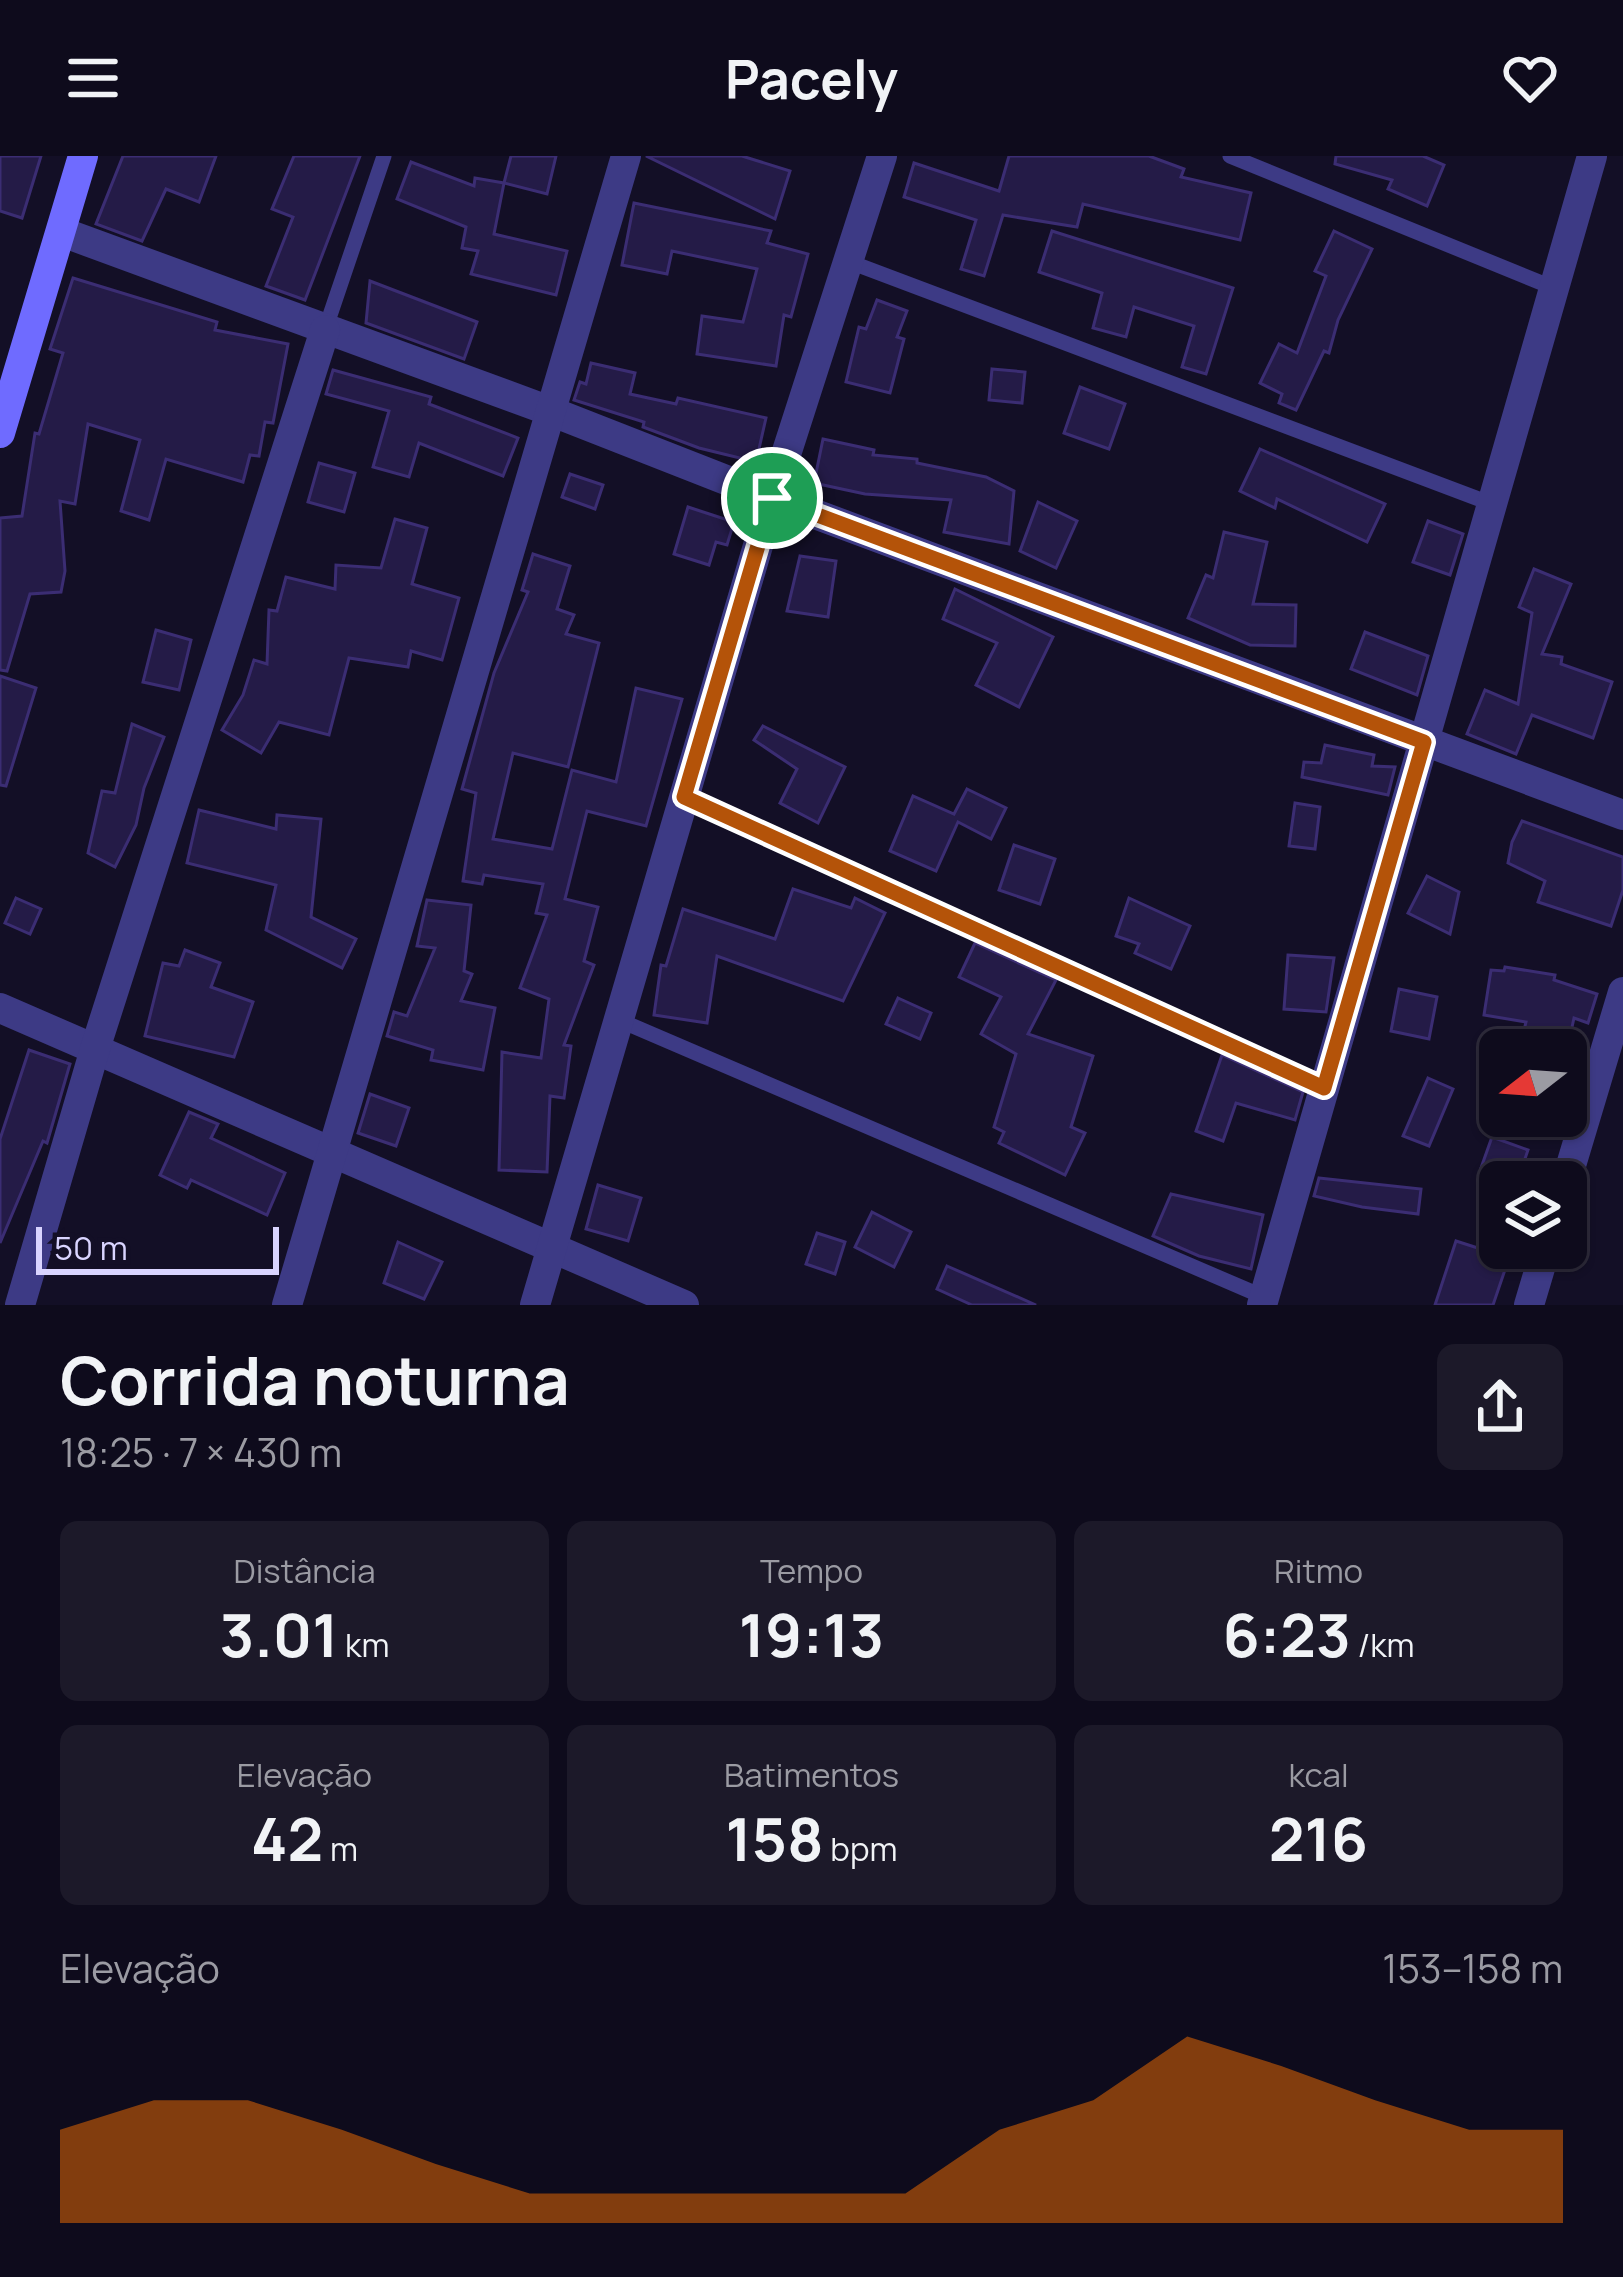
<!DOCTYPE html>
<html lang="pt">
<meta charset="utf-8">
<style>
body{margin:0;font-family:Manrope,sans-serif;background:#1c1929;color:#f1f3f6;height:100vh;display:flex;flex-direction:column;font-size:45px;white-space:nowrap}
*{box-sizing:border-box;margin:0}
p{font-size:39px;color:#9b9ba3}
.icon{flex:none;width:66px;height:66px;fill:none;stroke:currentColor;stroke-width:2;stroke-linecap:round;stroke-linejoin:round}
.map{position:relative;height:1149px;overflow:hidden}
.sheet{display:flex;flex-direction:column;background:#0e0b1c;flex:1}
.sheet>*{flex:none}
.needle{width:78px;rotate:253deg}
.tools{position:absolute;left:1479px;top:873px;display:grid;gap:24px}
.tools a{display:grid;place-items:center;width:108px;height:108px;border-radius:18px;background:#0e0b1c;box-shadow:0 3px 9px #0004,0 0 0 3px #2e2b3b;font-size:60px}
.scale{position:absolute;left:36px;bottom:30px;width:243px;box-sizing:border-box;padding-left:12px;border:6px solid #d9d4ff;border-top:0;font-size:33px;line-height:42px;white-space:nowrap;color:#d9d4ff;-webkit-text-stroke:9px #130f26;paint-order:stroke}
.pin{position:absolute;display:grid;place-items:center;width:102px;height:102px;color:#fff;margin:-51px;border:6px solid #fff;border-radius:50%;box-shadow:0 3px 12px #0007}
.round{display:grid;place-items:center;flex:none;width:126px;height:126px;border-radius:18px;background:#1c1929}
.summary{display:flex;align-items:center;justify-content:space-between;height:204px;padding:0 60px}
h1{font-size:66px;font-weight:700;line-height:90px}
.stats{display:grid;grid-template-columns:repeat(3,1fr);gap:18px;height:204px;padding:12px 60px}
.stats div{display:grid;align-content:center;border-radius:18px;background:#1c1929;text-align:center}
.stats b{font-size:60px;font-weight:700}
.stats small{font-size:33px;font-weight:400}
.stats p{font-size:33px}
.chart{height:336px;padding:24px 60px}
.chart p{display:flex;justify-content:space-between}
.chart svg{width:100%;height:216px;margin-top:12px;fill:#b45309;opacity:.7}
header{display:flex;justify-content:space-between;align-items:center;height:156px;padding:0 60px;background:#0e0b1c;font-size:54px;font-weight:700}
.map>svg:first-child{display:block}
.building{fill:#241b47;stroke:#3b2d73;stroke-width:3}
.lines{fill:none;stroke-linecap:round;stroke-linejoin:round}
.lane{stroke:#3d3a85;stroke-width:15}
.street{stroke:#3d3a85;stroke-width:30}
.secondary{stroke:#6f6bff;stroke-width:30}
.route-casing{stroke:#fff;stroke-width:24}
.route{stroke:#b45309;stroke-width:15}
</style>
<header><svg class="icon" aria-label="menu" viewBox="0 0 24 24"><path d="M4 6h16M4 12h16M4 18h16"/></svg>Pacely<svg class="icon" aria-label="heart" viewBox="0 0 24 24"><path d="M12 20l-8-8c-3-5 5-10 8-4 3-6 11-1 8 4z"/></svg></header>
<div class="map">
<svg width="1623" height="1149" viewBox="0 0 1623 1149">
<rect width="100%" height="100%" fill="#130f26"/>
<g class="building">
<path d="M0,0H41L22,62L0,55Z"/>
<path d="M123,0H216L199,46L166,33L142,85L96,68Z"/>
<path d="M294,0H360L305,144L266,130L293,61L272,53Z"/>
<path d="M511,0H556L547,38L504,27Z"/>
<path d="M646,0H742L790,15L775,63Z"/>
<path d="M1009,0H1149L1184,13L1181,21L1251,37L1240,84L1083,48L1077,71L1003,59L984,120L961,113L976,64L904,41L914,7L999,35Z"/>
<path d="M1336,0H1423L1444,9L1427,50L1388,33L1392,24L1335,8Z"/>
<path d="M411,6L474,30L475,22L504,27L494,78L567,95L556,139L471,118L478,95L462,92L466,71L397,43Z"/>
<path d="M634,47L771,75L767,87L808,98L791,161L784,159L776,210L697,198L702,160L743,166L757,113L672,95L667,118L622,109Z"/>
<path d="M1052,75L1233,132L1206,218L1182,211L1194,170L1134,151L1126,181L1093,172L1102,137L1039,116Z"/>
<path d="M1334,75L1372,93L1338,164L1329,197L1324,195L1296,254L1279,247L1282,238L1260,227L1279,188L1297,197L1326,120L1315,115Z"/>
<path d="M73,122L217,166L215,174L288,188L273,267L265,266L259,300L250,299L243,326L166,303L149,364L121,355L140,284L88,268L75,348L60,345L65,415L61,436L30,438L7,515L0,514V362L22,360L35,277L39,278L63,197L50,193Z"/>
<path d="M370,125L477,166L464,203L366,167Z"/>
<path d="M877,144L907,155L897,181L904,183L890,237L846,226L859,171L866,173Z"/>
<path d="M591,207L635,217L630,238L676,248L678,242L766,262L756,306L699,292L643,271L644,266L574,244L580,226L586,228Z"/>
<path d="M992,213L1025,216L1022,247L989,244Z"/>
<path d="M333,214L431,241L429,248L518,282L503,320L419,287L409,321L373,311L389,255L326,238Z"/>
<path d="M1080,231L1125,248L1109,293L1064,277Z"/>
<path d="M823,283L874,294L873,299L917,303V307L986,321L1014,335L1009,388L944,376L951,344L865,338L814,327Z"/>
<path d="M1260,293L1385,348L1367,386L1277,343L1275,352L1240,335Z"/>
<path d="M319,307L355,317L344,356L308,346Z"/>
<path d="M570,318L603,329L595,353L562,341Z"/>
<path d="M1038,346L1077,365L1056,412L1020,395Z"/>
<path d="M688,351L734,366L727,389L716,386L709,409L674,398Z"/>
<path d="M395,363L427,372L412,428L459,442L442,504L411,495L408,511L349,502L329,579L279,566L261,597L222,574L243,539L254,504L267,508L269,454L277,455L286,421L335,433L336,409L381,412Z"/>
<path d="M1428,365L1463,378L1450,419L1413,406Z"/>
<path d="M1224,376L1267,386L1253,448L1296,449L1295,490L1250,489L1188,462L1206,419L1213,422Z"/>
<path d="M533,398L570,410L557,453L574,459L566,478L599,487L568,611L513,597L493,683L552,693L572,614L616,626L636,532L682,543L646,670L587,655L565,743L598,751L584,805L594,809L564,889L571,890L564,942L550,940L547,1016L499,1014L502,896L541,902L549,843L520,832L547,759L536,757L543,728L484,719L482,728L463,725L476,637L462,633L494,517L528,436L522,434Z"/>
<path d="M800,400L836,405L828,461L787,455Z"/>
<path d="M1534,413L1571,428L1542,498L1562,501L1561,508L1612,526L1593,582L1532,559L1516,598L1467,578L1485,534L1518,548L1532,457L1519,451Z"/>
<path d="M955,433L1053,481L1019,551L976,529L997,487L943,463Z"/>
<path d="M156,474L191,484L179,534L143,526Z"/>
<path d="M1365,476L1428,500L1417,539L1351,513Z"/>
<path d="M0,520L36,532L6,630L0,629Z"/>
<path d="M132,568L164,581L144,632L136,669L115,711L88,697L102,635L115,637Z"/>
<path d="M763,570L845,611L818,667L780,647L797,613L754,584Z"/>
<path d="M1325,589L1374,599L1372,610L1395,611L1388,639L1302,621L1304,606L1321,607Z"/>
<path d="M967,633L1006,652L991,683L958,666L936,715L890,695L913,640L954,658Z"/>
<path d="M1295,647L1320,651L1315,693L1289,690Z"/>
<path d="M199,654L276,673L277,659L321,663L311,761L356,783L342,812L266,774L276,729L187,707Z"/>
<path d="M1522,665L1623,701V734L1611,770L1538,746L1545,725L1508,707L1512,686Z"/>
<path d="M1014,689L1055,703L1040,748L999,734Z"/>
<path d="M1427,720L1459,736L1450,778L1408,757Z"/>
<path d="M793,733L851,752L855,742L885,757L843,845L717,800L707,867L654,859L661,809L666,810L683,753L775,783Z"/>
<path d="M16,742L41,753L30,778L5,767Z"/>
<path d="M1129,742L1190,770L1171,813L1135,797L1139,788L1116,780Z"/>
<path d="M427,744L471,749L464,815L472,818L461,845L495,852L483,914L431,904L433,894L387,880L394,856L407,860L435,792L417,790Z"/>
<path d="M975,787L1056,824L1028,878L1093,900L1071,971L1085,977L1065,1019L999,987L1004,976L994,971L1016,898L981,878L1001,841L959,821Z"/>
<path d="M185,794L220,807L211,831L253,846L234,901L145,880L163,807L179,810Z"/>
<path d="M1288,799L1334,802L1326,856L1284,853Z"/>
<path d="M1505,811L1555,819L1554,824L1597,838L1588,867L1574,862L1567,894H1519L1526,866L1484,859L1491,814L1504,815Z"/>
<path d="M1399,833L1437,841L1429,883L1391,875Z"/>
<path d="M898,842L931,857L920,883L886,868Z"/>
<path d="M29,894L70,908L47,987L43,985L0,1087V983Z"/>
<path d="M1222,899L1303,936L1295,964L1236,947L1223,985L1196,975Z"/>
<path d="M1428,922L1453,933L1429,990L1403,980Z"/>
<path d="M370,938L409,952L396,990L358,977Z"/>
<path d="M189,956L218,968L211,982L285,1017L267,1059L191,1024L187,1032L160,1019Z"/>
<path d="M1492,981L1528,994L1517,1026L1481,1012Z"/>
<path d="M1319,1022L1421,1033L1418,1058L1362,1051L1314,1040Z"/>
<path d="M598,1029L641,1042L628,1085L586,1073Z"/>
<path d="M1171,1038L1263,1059L1251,1113L1199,1100L1153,1080Z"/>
<path d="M872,1056L911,1076L894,1111L855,1091Z"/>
<path d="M817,1077L845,1086L835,1118L806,1108Z"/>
<path d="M1456,1085L1509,1102L1493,1149H1435Z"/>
<path d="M398,1086L442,1106L424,1143L384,1127Z"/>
<path d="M947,1110L1036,1149H972L937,1133Z"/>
</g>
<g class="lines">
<g class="lane">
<path d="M1230,0L1554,132"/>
<path d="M850,106L1492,348"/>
<path d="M325,174L384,0"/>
<path d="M684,642L1324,932"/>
<path d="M619,864L1264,1141"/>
</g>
<g class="street">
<path d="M62,76L550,255L772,342L1623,659"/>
<path d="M0,852L684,1149"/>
<path d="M1566,1026L1623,836"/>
<path d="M20,1149L95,893L325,174"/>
<path d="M287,1149L626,0"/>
<path d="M535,1149L772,342L882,0"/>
<path d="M1262,1149L1592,0"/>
<path d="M1529,1149L1546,1092"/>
</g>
<path class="secondary" d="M0,277L83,0"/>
</g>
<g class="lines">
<g class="route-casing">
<path id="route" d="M772,342L1424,586L1324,932L684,641Z"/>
</g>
<use href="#route" class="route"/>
</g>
</svg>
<div class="tools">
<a><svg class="needle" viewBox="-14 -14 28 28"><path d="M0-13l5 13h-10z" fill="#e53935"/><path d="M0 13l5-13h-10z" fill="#9b9ba3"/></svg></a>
<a><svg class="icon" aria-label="layers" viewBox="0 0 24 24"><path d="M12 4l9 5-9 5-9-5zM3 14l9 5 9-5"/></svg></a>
</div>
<div class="scale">50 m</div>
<div class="pin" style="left:772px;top:342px;background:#1e9e55"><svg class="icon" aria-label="arrive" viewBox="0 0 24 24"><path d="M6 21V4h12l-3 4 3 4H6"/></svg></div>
</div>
<section class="sheet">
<div class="summary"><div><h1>Corrida noturna</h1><p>18:25 · 7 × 430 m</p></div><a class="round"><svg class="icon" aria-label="share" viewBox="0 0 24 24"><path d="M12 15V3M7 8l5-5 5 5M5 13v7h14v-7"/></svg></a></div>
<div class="stats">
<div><p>Distância</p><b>3.01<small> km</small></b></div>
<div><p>Tempo</p><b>19:13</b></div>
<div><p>Ritmo</p><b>6:23<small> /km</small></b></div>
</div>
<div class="stats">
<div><p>Elevação</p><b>42<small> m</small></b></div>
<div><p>Batimentos</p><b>158<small> bpm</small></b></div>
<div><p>kcal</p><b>216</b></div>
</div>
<div class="chart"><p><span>Elevação</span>153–158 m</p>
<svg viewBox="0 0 160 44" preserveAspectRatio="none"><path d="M0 44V25L10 19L20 19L30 25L40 32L50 38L60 38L70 38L80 38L90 38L100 25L110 19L120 6L130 12L140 19L150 25L160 25V44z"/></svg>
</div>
</section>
